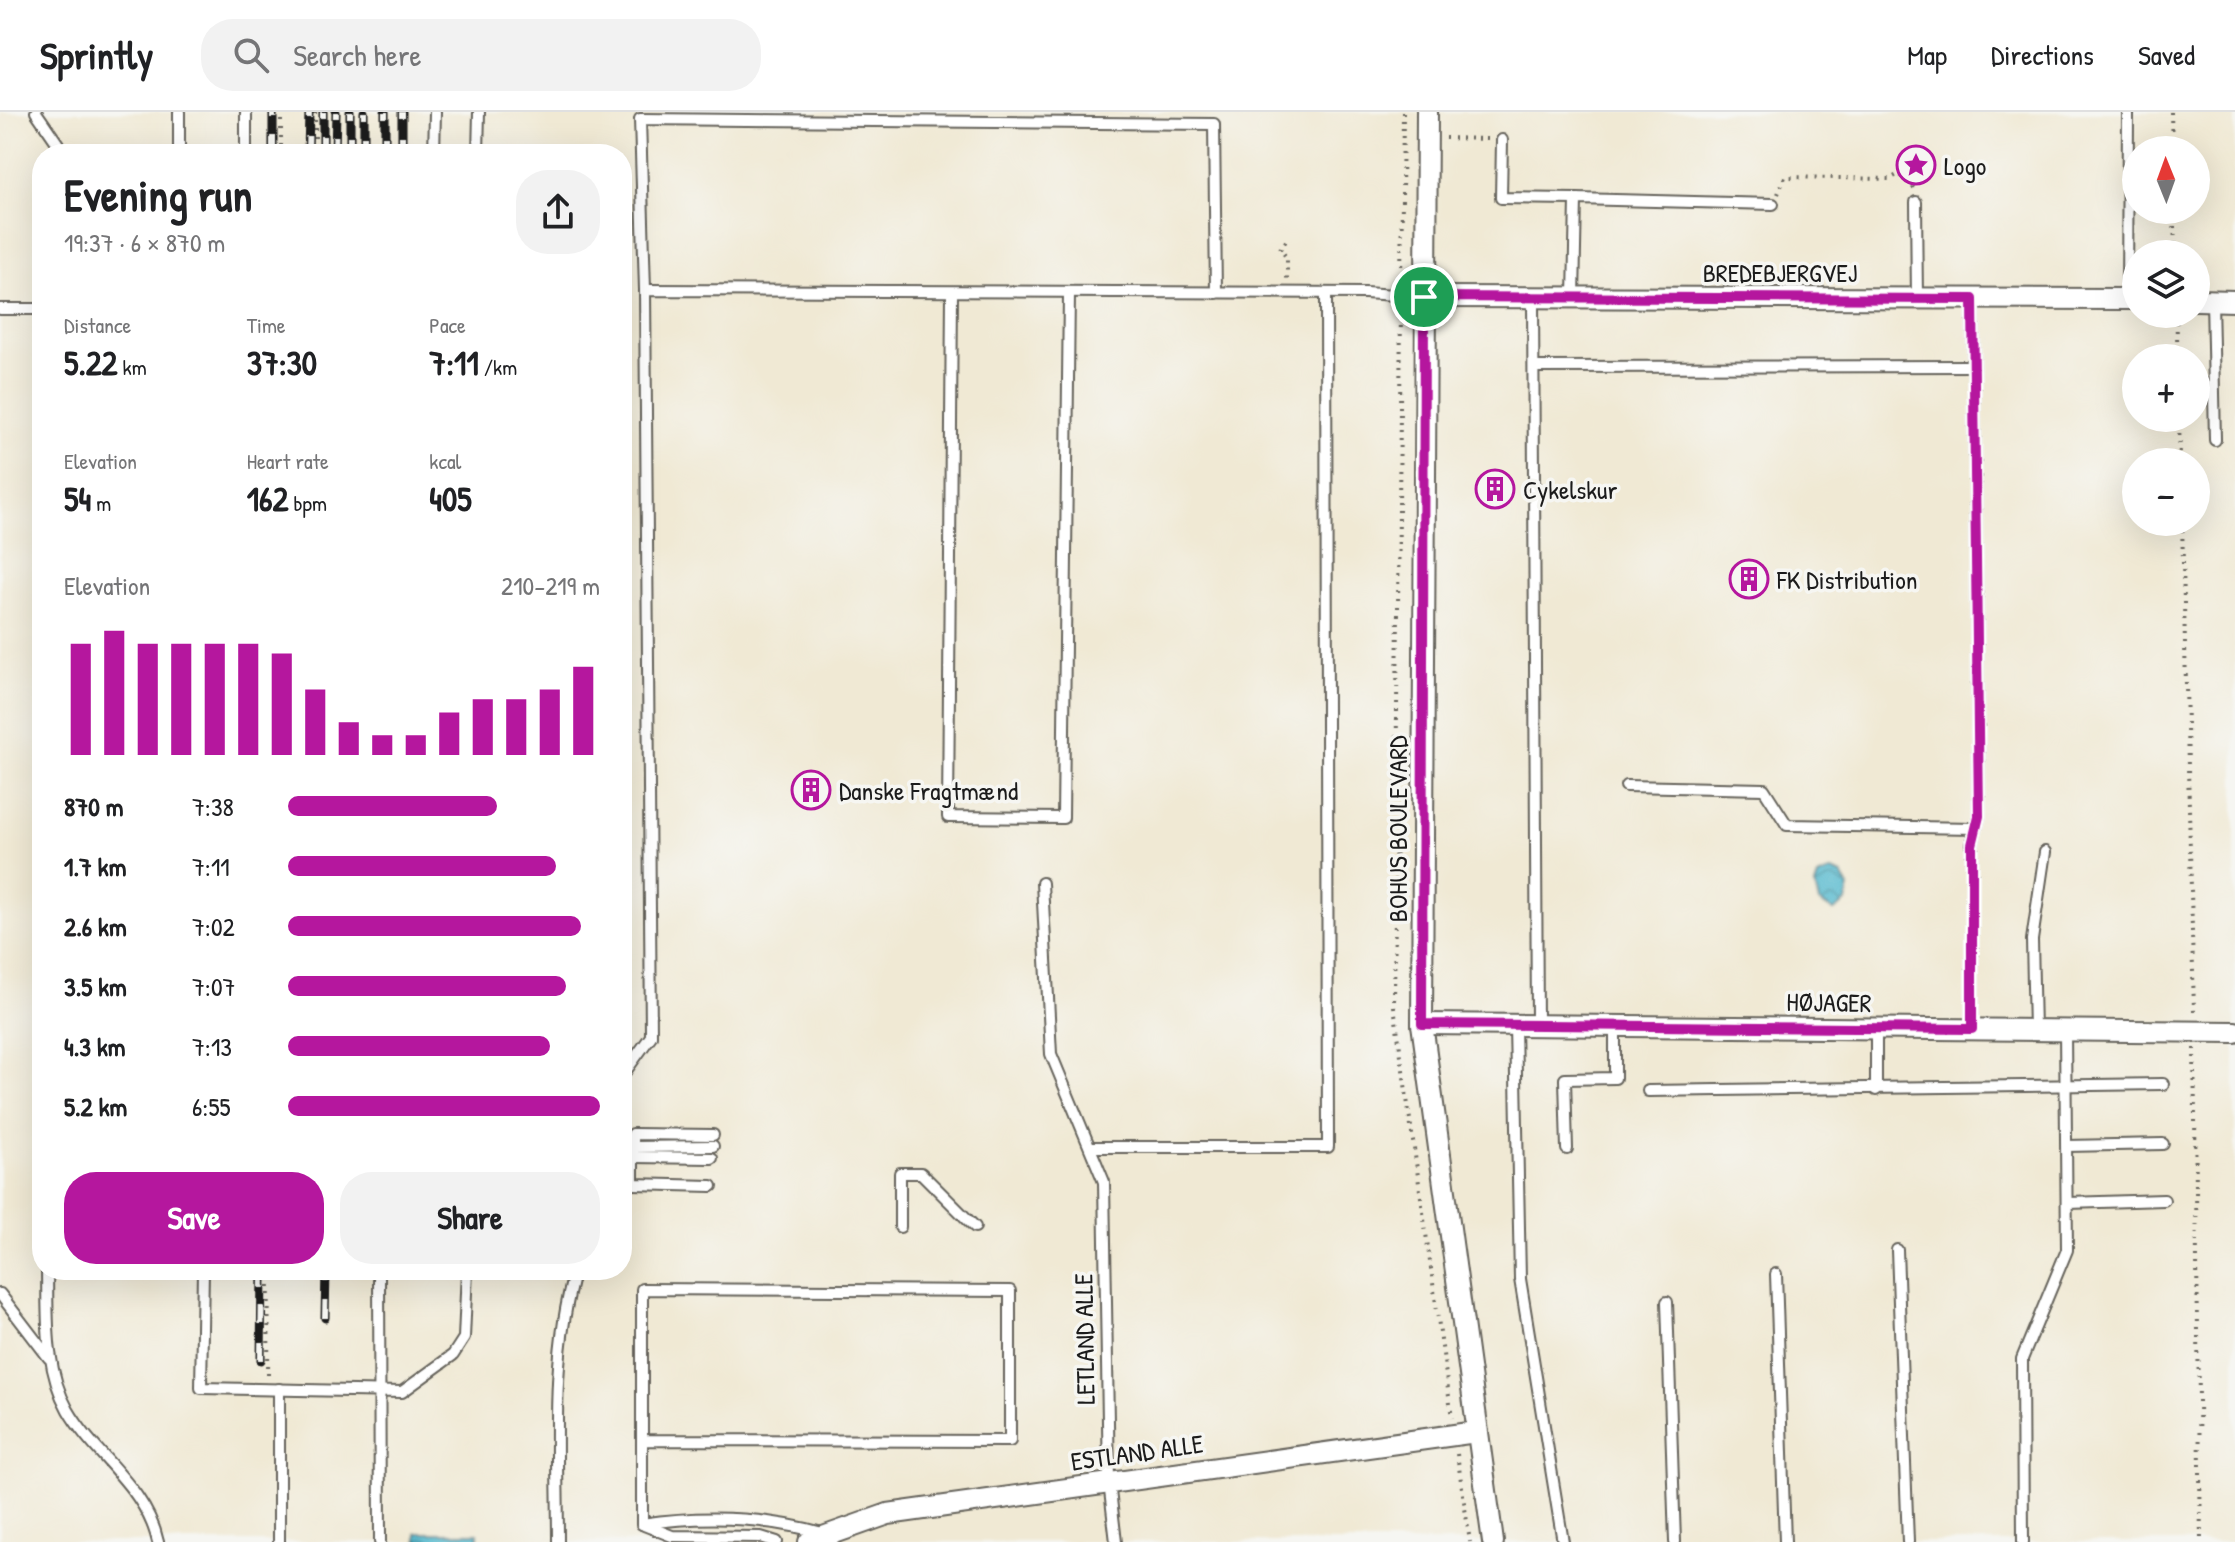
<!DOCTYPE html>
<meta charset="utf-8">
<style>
body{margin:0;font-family:"Patrick Hand",sans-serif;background:#f2f2f2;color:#202124;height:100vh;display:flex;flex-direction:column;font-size:30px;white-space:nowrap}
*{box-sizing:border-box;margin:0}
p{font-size:26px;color:#757577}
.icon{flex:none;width:44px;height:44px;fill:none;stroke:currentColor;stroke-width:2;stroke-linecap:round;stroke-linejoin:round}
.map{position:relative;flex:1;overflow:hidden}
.panel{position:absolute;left:32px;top:32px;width:600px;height:1136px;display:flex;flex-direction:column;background:#fff;border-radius:32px;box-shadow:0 8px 32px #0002}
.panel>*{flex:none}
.needle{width:52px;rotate:359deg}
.tools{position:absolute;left:2122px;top:24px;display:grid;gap:16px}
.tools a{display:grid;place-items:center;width:88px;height:88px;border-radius:50%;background:#fff;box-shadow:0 8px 32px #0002;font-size:40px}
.pin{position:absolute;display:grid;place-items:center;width:68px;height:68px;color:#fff;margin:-34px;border:4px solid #fff;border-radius:50%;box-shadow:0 2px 8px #0007}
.round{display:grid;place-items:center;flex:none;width:84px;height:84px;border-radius:32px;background:#f2f2f2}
.overview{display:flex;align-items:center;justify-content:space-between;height:136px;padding:0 32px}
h1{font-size:44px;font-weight:700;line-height:60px}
.stats{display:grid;grid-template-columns:repeat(3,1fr);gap:12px;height:136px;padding:8px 32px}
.stats div{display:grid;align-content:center}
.stats b{font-size:34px;font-weight:700}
.stats small{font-size:22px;font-weight:400}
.stats p{font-size:22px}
.chart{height:224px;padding:16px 32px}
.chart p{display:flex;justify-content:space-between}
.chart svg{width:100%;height:144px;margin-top:8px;stroke:#b5179e;stroke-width:6}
.action{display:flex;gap:16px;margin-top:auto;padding:16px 32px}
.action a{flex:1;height:92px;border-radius:32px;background:#b5179e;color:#fff;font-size:32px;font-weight:700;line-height:92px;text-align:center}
.action a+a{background:#f2f2f2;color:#202124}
ul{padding:0 32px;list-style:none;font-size:26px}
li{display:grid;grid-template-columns:128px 96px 1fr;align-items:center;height:60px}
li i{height:20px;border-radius:10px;background:#b5179e}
header{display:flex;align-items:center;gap:48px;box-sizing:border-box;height:112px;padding:0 40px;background:#fff;border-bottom:2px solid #e0e0e0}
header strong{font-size:38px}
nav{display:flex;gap:44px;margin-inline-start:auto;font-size:28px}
.search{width:560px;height:72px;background:#f2f2f2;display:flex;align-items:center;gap:20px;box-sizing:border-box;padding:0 28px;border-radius:32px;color:#757577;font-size:30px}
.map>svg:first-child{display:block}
.water{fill:url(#water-waves);stroke:#366a74;stroke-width:2}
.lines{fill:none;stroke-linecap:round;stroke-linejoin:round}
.lane-casing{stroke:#66645c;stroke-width:14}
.street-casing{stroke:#66645c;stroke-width:24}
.path{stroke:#66645c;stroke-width:4;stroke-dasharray:2 6;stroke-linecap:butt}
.lane{stroke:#fff;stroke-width:10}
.street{stroke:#fff;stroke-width:20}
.rail-casing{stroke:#1c1c1c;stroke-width:9}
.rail{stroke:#f6f6f2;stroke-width:6;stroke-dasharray:18;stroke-linecap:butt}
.route-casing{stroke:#fff;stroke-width:16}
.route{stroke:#b5179e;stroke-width:10}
.labels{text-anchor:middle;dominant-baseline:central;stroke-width:7;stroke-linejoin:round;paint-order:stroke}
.poi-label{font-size:26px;fill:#1c1c1c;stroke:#f6f6f2;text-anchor:start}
.street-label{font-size:26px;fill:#1c1c1c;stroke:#f6f6f2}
</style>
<header>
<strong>Sprintly</strong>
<div class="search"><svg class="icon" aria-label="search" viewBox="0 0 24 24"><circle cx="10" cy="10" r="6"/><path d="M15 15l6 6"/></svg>Search here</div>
<nav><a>Map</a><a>Directions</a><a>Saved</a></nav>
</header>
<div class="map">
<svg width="2235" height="1430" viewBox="0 0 2235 1430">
<defs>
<pattern id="water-waves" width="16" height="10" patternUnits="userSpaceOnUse" patternTransform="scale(2)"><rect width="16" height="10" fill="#4fb7cd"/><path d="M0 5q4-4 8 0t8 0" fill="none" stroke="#4194a6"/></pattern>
</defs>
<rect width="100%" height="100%" fill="#f6f6f2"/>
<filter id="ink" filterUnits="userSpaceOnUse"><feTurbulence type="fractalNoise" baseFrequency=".0125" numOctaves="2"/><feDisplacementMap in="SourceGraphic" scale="16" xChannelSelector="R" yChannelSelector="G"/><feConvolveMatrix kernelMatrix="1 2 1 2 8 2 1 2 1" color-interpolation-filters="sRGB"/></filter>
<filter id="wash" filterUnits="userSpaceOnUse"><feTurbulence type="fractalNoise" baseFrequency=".006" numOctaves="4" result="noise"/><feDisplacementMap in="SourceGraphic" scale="32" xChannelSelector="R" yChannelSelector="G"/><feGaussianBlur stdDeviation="1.8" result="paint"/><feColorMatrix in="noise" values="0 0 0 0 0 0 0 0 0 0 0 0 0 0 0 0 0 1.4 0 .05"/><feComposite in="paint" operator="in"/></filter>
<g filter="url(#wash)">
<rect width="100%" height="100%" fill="#f0e9d4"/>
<g class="water">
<path d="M1831,759L1842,763L1849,776L1846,790L1834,799L1819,790L1815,774L1818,765Z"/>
<rect x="417" y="1421" width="61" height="9"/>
</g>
</g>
<g filter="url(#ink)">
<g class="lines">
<g class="lane-casing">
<g id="lane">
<path d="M36,0L58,32L57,42"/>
<path d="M1502,28L1501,86L1576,87"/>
<path d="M179,42V0"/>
<path d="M246,42V0"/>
<path d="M434,42L435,0"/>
<path d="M478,42L479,0"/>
<path d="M1916,90L1917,187"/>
<path d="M645,178L640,7L1214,12L1216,181"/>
<path d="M952,181L948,705L1063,706L1069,181"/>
<path d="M1533,186L1537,913"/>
<path d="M1574,186L1576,87L1773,92"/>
<path d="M2127,187L2128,0"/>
<path d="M2212,188L2215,328"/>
<path d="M0,197H42"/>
<path d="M1534,255L1974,254"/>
<path d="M1626,674L1764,677L1787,713L1976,716"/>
<path d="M1042,771L1051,942L1104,1070L1109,1370L1116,1430"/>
<path d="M1515,913L1520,1167L1563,1430"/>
<path d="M1876,916V978"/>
<path d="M1972,917V733L1979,704L1973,187"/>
<path d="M2034,918L2032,828L2045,740"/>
<path d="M622,964L651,924L645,178L1365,181L1424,185"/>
<path d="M1648,979L2163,972"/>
<path d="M2067,1034L2163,1032"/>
<path d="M633,1035L713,1034"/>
<path d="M1090,1035H1328L1326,182"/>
<path d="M1567,1037L1565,967L1615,966V913"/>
<path d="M633,1045L712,1046"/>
<path d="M712,1074L633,1072V1022L713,1023"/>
<path d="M2068,1091L2164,1088"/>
<path d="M900,1115V1061H921L975,1115"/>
<path d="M1897,1138L1908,1430"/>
<path d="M47,1158C48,1205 44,1256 68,1298C95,1345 146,1375 158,1430"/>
<path d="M203,1158L201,1276L402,1280L453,1243L464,1226L467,1158"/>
<path d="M379,1158L380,1430"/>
<path d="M1776,1162L1785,1430"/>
<path d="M0,1182L49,1246"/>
<path d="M1667,1190L1675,1430"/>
<path d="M279,1277V1430"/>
<path d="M642,1328L1010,1329V1179L642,1177V1412"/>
<path d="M642,1412C703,1403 767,1405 826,1422"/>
<path d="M644,1413L672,1424L761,1425L777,1430"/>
<path d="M558,1430C558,1339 550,1246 575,1158"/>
<path d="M2023,1430L2022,1247L2067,1138L2065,918"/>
</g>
</g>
<g class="street-casing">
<g id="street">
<path d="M1427,0L1422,912L1493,1430"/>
<path d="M1424,185L2136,187"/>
<path d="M2196,188L2235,189"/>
<path d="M1422,912L2235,920"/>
<path d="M809,1430L888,1402L1476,1320"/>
</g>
</g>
<g class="path">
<path d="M2171,0L2172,38"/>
<path d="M1445,26L1488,27"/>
<path d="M281,42V0"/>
<path d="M315,42V0"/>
<path d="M1778,82L1785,65L1890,67L1899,62L1915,77"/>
<path d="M2174,98L2175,142"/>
<path d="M1286,129L1280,137L1287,146V167"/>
<path d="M1401,170L1403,0"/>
<path d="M1401,198L1394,894L1452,1306"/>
<path d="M2176,202L2178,246"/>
<path d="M2179,306L2180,350"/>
<path d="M2182,410L2194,900"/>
<path d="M2194,936L2201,1430"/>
<path d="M268,1263L269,1158"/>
<path d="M1457,1342L1470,1430"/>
</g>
<use href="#lane" class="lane"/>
<use href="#street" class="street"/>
<g class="rail-casing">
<g id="rail">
<path d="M273,42V0"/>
<path d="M308,42L309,0"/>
<path d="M323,42V0"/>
<path d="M335,42L336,0"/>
<path d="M350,42V0"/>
<path d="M364,42V0"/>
<path d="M385,42V0"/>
<path d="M402,42V0"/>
<path d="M325,1206L326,1158"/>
<path d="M261,1248L262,1158"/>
</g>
</g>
<use href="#rail" class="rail"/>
</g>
</g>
<g class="lines" filter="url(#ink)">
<g class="route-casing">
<path id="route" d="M1424,185L1973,187L1979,704L1972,733V917L1422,912Z"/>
</g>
<use href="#route" class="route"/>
</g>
<defs>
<g id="sight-ring" transform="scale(2)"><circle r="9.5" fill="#f6f6f2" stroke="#b5179e" stroke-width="1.5"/><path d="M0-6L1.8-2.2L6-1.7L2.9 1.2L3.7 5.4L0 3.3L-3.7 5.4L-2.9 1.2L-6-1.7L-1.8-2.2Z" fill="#b5179e"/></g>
<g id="building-ring" transform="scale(2)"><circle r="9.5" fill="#f6f6f2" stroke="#b5179e" stroke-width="1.5"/><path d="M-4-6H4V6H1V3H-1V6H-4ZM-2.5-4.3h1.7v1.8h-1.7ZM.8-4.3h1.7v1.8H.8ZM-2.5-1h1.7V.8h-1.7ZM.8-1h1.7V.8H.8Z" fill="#b5179e"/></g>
</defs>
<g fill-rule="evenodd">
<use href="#sight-ring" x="1916" y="53"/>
<use href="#building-ring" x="1495" y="377"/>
<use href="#building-ring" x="1749" y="467"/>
<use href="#building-ring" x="811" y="678"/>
</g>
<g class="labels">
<g class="poi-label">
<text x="1944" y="53">Logo</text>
<text x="1523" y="377">Cykelskur</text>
<text x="1777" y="467">FK Distribution</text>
<text x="839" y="678">Danske Fragtmænd</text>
</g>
<g class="street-label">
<text x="1780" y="160">BREDEBJERGVEJ</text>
<text transform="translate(1397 717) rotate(-90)">BOHUS BOULEVARD</text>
<text transform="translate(1829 890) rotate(1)">HØJAGER</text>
<text transform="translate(1084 1227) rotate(-91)">LETLAND ALLE</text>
<text transform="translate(1137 1340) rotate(-8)">ESTLAND ALLE</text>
</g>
</g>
</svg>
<div class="tools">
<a><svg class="needle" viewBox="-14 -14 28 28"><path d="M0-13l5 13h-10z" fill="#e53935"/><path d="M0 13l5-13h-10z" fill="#757577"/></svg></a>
<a><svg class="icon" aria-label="layers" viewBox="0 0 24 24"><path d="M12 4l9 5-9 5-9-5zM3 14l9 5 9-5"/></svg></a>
<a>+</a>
<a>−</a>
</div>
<div class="pin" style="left:1424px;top:185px;background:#1e9e55"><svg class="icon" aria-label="arrive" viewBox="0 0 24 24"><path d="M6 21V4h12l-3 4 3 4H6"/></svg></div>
<section class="panel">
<div class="overview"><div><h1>Evening run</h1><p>19:37 · 6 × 870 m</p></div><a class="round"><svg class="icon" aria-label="share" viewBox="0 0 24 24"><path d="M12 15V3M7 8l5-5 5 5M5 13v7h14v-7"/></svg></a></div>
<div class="stats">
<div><p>Distance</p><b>5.22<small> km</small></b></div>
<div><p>Time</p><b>37:30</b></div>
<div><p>Pace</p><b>7:11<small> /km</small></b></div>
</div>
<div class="stats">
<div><p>Elevation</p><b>54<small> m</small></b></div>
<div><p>Heart rate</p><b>162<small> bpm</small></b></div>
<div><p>kcal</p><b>405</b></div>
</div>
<div class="chart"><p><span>Elevation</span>210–219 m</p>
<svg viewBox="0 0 160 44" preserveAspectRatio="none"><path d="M5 44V10M15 44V6M25 44V10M35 44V10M45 44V10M55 44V10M65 44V13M75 44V24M85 44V34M95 44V38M105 44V38M115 44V31M125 44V27M135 44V27M145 44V24M155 44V17"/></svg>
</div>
<ul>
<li><b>870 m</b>7:38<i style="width:67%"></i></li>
<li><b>1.7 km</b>7:11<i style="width:86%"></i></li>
<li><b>2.6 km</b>7:02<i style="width:94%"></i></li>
<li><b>3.5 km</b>7:07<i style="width:89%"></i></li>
<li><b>4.3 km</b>7:13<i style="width:84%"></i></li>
<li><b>5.2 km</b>6:55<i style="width:100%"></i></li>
</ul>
<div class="action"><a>Save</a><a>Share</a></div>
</section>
</div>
